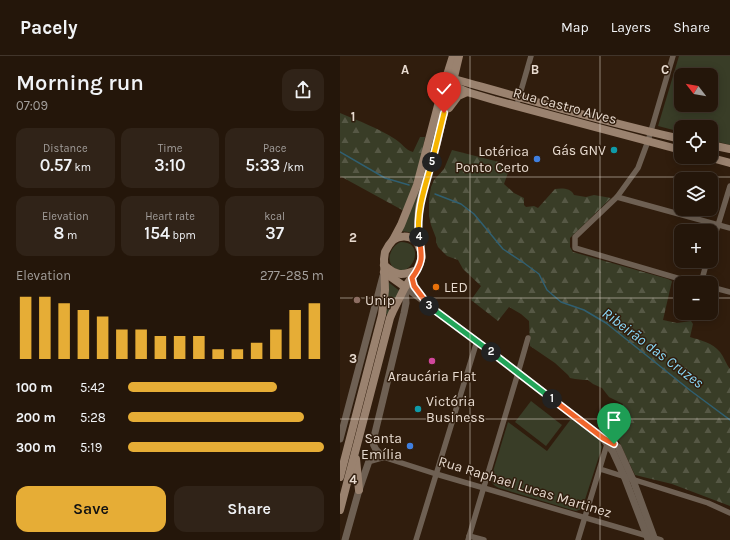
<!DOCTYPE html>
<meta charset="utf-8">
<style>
body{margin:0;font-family:Karla,sans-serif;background:#302318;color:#f1f3f6;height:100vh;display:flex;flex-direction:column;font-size:15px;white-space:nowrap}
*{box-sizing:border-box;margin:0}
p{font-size:13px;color:#a39f9c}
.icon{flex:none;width:22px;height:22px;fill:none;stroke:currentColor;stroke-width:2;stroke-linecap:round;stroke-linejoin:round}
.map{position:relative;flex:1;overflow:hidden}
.drawer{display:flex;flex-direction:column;background:#24160a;width:340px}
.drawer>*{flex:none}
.needle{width:26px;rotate:301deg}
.fabs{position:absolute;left:334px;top:12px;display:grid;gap:8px}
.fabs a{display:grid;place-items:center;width:44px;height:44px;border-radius:8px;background:#24160a;box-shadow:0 2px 10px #0003,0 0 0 1px #41352b;font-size:20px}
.pin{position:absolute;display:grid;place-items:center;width:34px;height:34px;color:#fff;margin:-41px -17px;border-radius:50% 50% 50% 0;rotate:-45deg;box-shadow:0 0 4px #0007}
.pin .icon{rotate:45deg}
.km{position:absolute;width:20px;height:20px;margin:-10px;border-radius:50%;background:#222;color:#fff;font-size:11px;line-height:20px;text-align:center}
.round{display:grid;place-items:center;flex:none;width:42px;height:42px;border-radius:12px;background:#302318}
.overview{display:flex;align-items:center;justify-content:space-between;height:68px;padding:0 16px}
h1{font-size:22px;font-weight:600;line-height:30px}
.stats{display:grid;grid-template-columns:repeat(3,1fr);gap:6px;height:68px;padding:4px 16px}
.stats div{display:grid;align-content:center;border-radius:10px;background:#302318;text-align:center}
.stats b{font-size:17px;font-weight:600}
.stats small{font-size:11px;font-weight:400}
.stats p{font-size:11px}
.chart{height:112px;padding:8px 16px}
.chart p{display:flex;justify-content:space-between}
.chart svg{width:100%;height:72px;margin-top:4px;stroke:#e6ad36;stroke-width:6}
.cta{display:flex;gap:8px;margin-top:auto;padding:8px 16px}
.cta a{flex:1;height:46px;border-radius:12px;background:#e6ad36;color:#111;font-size:16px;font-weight:600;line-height:46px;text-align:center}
.cta a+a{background:#302318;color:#f1f3f6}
ul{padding:0 16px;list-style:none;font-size:13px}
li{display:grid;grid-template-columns:64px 48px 1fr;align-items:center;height:30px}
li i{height:10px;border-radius:5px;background:#e6ad36}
header{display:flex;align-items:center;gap:24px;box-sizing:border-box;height:56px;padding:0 20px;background:#24160a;border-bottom:1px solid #41352b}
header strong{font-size:19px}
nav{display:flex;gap:22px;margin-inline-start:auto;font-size:14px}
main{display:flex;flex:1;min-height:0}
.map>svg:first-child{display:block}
.grass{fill:#393d27;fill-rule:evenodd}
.forest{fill:url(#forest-firs)}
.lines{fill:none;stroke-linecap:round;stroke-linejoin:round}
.stream{stroke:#305f71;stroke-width:1.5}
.minor{stroke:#6e6053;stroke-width:5.5}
.tertiary{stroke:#6e6053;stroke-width:7}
.secondary{stroke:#9a826f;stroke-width:8}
.split-1-casing{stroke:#fff;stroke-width:8}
.split-2-casing{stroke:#fff;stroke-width:8}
.split-3-casing{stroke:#fff;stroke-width:8}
.split-4-casing{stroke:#fff;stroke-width:8}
.split-5-casing{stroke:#fff;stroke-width:8}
.split-6-casing{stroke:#fff;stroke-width:8}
.split-1{stroke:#f0652b;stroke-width:5}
.split-2{stroke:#22a559;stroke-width:5}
.split-3{stroke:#22a559;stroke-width:5}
.split-4{stroke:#f0652b;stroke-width:5}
.split-5{stroke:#f5b400;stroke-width:5}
.split-6{stroke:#f5b400;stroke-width:5}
.grid{fill:none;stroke:#e7dacf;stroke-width:1;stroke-opacity:0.55}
.culture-dot{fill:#0f9aa8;stroke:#301d0d;stroke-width:1.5}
.shop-dot{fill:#3f7fe0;stroke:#301d0d;stroke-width:1.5}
.food-dot{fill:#e8710a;stroke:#301d0d;stroke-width:1.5}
.education-dot{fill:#8d6e63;stroke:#301d0d;stroke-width:1.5}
.hotel-dot{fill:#d1479c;stroke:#301d0d;stroke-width:1.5}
.labels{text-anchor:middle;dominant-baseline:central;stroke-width:3;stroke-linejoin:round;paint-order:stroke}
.street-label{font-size:14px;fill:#e7dacf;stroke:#301d0d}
.poi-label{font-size:14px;fill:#e7dacf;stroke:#301d0d;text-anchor:end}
.water-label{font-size:15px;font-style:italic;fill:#89d8f8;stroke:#301d0d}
.grid-label{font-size:13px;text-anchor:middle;font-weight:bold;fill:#e7dacf;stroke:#301d0d;stroke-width:3;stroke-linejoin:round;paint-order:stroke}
</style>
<header>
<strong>Pacely</strong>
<nav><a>Map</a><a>Layers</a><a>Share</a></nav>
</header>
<main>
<section class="drawer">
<div class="overview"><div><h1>Morning run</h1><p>07:09</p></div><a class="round"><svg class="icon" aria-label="share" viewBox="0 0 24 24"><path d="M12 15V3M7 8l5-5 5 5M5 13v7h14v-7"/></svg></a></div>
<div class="stats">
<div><p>Distance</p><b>0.57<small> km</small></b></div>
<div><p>Time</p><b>3:10</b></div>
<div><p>Pace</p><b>5:33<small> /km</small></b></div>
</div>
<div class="stats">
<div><p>Elevation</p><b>8<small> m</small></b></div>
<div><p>Heart rate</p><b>154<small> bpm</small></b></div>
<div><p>kcal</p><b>37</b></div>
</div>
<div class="chart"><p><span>Elevation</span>277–285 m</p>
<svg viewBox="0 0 160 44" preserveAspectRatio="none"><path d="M5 44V6M15 44V6M25 44V10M35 44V14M45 44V18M55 44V26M65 44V26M75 44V30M85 44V30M95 44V30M105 44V38M115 44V38M125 44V34M135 44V26M145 44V14M155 44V10"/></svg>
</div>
<ul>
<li><b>100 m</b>5:42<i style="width:76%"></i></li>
<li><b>200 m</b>5:28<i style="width:90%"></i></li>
<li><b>300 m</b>5:19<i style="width:100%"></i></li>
</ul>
<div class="cta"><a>Save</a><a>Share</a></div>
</section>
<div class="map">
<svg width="390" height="484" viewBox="0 0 390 484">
<defs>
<pattern id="forest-firs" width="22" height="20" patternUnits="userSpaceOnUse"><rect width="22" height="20" fill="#393d27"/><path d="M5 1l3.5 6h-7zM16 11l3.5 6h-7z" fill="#565845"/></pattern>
</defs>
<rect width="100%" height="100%" fill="#301d0d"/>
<g class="grass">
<path d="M339,0H390V89L371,84V71H341V76L318,70ZM341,19H371V49H341Z"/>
<path d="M106,31L108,32L87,108L75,179L68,176L60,175Z"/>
<path d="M61,186C88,186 71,226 53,211C45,203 52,189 61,186Z"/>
<path d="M47,225L61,236L49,259L45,258Z"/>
<path d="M191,345L222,369L206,390L175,366Z"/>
<path d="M231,363L256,381L259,384L262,391L242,453L236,455L232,454L159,432C155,430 151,428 151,422L168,366L207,395Z"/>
</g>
<g class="forest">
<path d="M0,57C19,65 38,72 55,83C62,87 65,94 73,96L80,81H85L79,113L64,155L0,120Z"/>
<path d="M112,94L163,107L169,114L164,128L174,137L184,142V149L186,151L194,150L198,152L215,133C222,132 231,132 234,139L246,141L254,139L271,142L230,182V191L233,196L328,223L332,225L323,264L337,267L351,265L353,268L350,281C360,284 373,287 380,296C384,301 386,308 390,313V450L332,428L295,419L279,385L267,381L283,348L269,341L262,332L253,328L248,324H244L235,323L230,322L228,319L215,307L190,290L189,265L181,258L169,251L158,265L131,244L141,230L123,213L118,204L107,200L98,191L96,186V182L91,169L89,160V143L91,131L94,124L104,113Z"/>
</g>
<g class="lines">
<g class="stream">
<path d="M0,96L45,122L69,129"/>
<path d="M95,138L121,148L134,158L163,193L184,207L199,218L207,234L221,246L244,254L266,267L351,335L390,364"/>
</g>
<g class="minor">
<path d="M333,0L308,85L298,112L277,141L235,181V192L354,227"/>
<path d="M178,45L191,0"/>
<path d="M277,141L390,172"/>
<path d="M371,192L390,130"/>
<path d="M361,227L367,205"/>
<path d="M371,231L390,236"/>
<path d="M43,401L96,418L321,484"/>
<path d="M260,413L368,447L390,457"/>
<path d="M129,480L144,484"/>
<path d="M76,484L137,285"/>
<path d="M128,484L178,317L188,282"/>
<path d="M238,484L268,385"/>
</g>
<g class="tertiary">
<path d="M72,222L75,230L83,242"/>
<path d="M65,231L162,304L263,382L274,388L278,391L293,424L315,484"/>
<path d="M0,383L43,220"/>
<path d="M264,384L273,396L284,420L307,480L308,484"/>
<path d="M43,401C38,396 33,392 33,385L64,257L66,247L65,231"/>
<path d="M5,484L19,434L29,405L43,401"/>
</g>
<g class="secondary">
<path d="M110,23H114C189,44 265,66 341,83"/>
<path d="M109,28L127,36L154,44L341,94"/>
<path d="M109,52L118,40L127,36"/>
<path d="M371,89L390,93"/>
<path d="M368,101L390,107"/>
<path d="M53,184C59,180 68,179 75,184C77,186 79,190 80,193"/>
<path d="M44,209C56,220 62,220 77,214"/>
<path d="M44,216L65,231"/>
<path d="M16,403L19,434"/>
<path d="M0,421L42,259L45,234L44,203L45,196L49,189L53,184L61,169L77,129L101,38L113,0"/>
<path d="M0,454L50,262L53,255L65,231L77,214L82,201L78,171L79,153L82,139L97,87L103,60L114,30V21L119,0"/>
</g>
</g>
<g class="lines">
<g class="split-1-casing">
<path id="split-1" d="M212,343L263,382L274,388"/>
</g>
<g class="split-2-casing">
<path id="split-2" d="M151,296L212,343"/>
</g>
<g class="split-3-casing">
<path id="split-3" d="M89,250L151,296"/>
</g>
<g class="split-4-casing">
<path id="split-4" d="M79,181C82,201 84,205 72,222L74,230L89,250"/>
</g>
<g class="split-5-casing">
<path id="split-5" d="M79,181C76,155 85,131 92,106"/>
</g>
<g class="split-6-casing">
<path id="split-6" d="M92,106L104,57"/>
</g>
<use href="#split-1" class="split-1"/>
<use href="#split-2" class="split-2"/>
<use href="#split-3" class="split-3"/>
<use href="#split-4" class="split-4"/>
<use href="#split-5" class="split-5"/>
<use href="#split-6" class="split-6"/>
</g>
<path class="grid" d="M130,0V484M260,0V484M0,121H390M0,242H341M371,242H390M0,363H390"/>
<g class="culture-dot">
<circle cx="274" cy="94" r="4"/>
<circle cx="78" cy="353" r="4"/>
</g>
<g class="shop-dot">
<circle cx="197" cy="103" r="4"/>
<circle cx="70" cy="390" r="4"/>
</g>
<circle class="food-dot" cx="96" cy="231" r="4"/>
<circle class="education-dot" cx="17" cy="244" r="4"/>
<circle class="hotel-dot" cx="92" cy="305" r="4"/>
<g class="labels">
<g class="street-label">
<text transform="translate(225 50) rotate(15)">Rua Castro Alves</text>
<text transform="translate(185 431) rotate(17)">Rua Raphael Lucas Martinez</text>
</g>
<g class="poi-label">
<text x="266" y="94">Gás GNV</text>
<text x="189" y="95">Lotérica<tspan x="189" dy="16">Ponto Certo</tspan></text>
<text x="104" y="231" text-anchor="start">LED</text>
<text x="25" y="244" text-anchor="start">Unip</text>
<text x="92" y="320" text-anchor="middle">Araucária Flat</text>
<text x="86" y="345" text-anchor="start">Victória<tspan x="86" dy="16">Business</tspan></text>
<text x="62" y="382">Santa<tspan x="62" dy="16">Emília</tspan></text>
</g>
<g class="water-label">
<text transform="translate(313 292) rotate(37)">Ribeirão das Cruzes</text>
</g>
</g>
<g class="grid-label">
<text x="65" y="18">A</text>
<text x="195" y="18">B</text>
<text x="325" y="18">C</text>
<text x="13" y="65">1</text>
<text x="13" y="186">2</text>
<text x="13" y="307">3</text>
<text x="13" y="428">4</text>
</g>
</svg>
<div class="fabs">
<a><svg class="needle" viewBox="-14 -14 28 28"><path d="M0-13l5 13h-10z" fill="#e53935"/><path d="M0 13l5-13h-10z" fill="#a39f9c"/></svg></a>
<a><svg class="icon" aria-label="locate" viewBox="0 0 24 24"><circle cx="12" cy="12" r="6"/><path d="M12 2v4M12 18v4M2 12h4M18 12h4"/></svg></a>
<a><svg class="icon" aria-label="layers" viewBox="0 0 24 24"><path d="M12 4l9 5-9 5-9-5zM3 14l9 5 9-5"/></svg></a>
<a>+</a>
<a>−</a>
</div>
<div class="pin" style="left:274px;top:388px;background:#1e9e55"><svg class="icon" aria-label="arrive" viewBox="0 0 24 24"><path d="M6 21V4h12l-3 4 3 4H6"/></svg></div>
<div class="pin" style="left:104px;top:57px;background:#d93025"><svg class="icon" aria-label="check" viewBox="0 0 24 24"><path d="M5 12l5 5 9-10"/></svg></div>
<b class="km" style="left:212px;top:343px">1</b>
<b class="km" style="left:151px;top:296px">2</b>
<b class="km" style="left:89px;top:250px">3</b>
<b class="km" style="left:79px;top:181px">4</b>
<b class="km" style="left:92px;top:106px">5</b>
</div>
</main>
